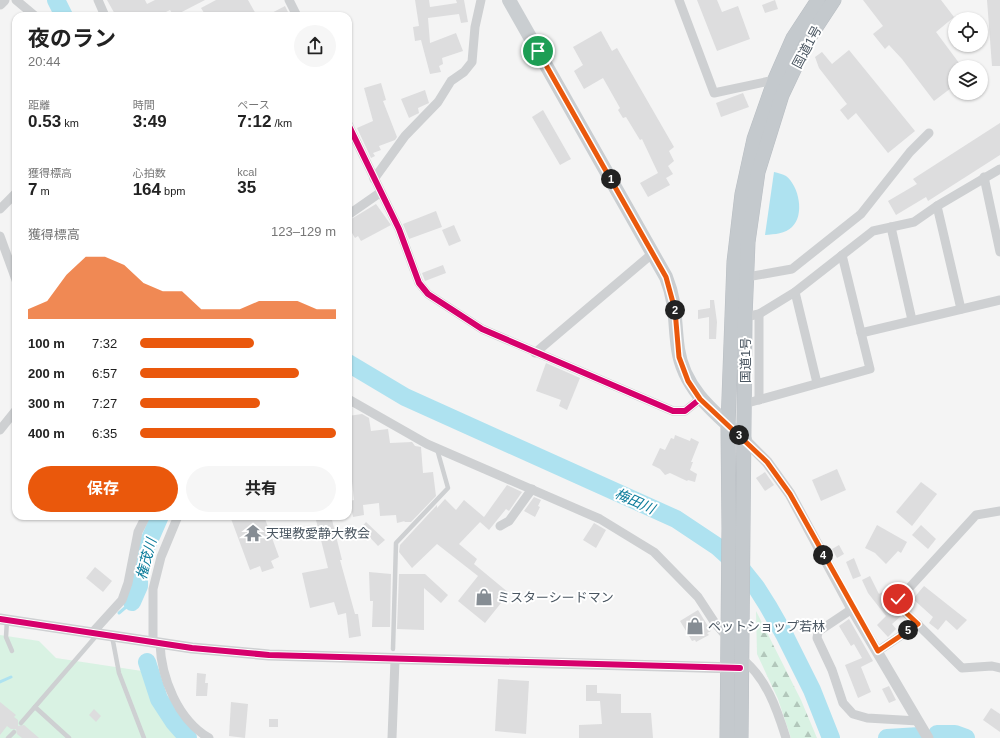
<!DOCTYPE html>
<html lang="ja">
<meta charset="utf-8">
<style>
body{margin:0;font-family:Helvetica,"Noto Sans JP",sans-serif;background:#f6f6f6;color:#222;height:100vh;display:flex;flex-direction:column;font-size:15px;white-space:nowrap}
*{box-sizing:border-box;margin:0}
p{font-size:13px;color:#767676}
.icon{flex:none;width:22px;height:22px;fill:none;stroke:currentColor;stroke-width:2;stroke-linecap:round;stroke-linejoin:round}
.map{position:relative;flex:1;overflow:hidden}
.side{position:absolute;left:12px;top:12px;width:340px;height:508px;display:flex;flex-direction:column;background:#fff;border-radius:12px;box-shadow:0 1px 3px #0004}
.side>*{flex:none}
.buttons{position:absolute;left:948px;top:12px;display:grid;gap:8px}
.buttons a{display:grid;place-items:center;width:40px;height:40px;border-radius:50%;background:#fff;box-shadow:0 1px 3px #0004;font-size:20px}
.pin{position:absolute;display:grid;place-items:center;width:34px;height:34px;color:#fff;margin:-17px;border:2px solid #fff;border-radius:50%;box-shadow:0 1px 4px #0007}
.km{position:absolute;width:20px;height:20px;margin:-10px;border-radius:50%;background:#222;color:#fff;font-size:11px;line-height:20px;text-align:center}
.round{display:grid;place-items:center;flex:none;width:42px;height:42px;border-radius:21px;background:#f6f6f6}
.head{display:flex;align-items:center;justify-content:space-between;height:68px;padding:0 16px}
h1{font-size:22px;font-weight:700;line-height:30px}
.stats{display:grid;grid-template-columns:repeat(3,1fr);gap:6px;height:68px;padding:4px 16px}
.stats div{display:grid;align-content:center}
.stats b{font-size:17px;font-weight:700}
.stats small{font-size:11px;font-weight:400}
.stats p{font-size:11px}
.chart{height:112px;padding:8px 16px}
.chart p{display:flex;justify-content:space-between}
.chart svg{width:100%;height:72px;margin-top:4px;fill:#ea580c;opacity:.7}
.button{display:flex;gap:8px;margin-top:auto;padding:8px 16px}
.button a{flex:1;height:46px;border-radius:24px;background:#ea580c;color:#fff;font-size:16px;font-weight:700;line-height:46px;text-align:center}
.button a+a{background:#f6f6f6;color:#222}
ul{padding:0 16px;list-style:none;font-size:13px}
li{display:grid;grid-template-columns:64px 48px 1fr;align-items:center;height:30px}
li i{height:10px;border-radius:5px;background:#ea580c}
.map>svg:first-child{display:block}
.forest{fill:url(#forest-firs)}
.green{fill:#d9f2e3}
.water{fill:#aee2f0}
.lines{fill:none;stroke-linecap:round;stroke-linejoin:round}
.stream{stroke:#aee2f0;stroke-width:3}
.river{stroke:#aee2f0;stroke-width:18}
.building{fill:#ddddde}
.trunk-casing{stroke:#b9bec3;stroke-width:15}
.service{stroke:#ced0d2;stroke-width:4.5}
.minor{stroke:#ced0d2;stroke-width:9}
.tertiary{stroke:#ced0d2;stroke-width:11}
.primary{stroke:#caced1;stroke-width:14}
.trunk{stroke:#c4c9cd;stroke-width:14}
.cycleway-casing{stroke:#fff;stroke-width:8}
.cycleway{stroke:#d6006c;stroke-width:6}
.route-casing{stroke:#fff;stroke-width:8}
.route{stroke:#ea580c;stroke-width:5}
.labels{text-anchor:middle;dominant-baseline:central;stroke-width:4;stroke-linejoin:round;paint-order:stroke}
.street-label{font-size:13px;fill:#4a5661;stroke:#fff}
.poi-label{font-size:13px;fill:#4a5661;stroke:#fff;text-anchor:start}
.water-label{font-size:14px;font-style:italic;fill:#0c7c9b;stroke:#fff}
</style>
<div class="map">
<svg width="1000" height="738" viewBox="0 0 1000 738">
<defs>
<pattern id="forest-firs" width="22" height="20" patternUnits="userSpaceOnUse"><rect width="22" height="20" fill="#d9f2e3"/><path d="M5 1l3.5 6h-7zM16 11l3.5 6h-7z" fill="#b2c7bb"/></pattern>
</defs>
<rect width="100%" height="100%" fill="#f4f4f4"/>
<path class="forest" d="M756,611L801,700L817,738H791L778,699L757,654Z"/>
<path class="green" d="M0,635L39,641L56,658L142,671C153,701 159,714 179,738H0Z"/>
<path class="water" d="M774,172C778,173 783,174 786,176C799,186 805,215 792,227C785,234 775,234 765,235Z"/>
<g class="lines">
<g class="stream">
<path d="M119,613L132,602"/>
<path d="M0,682L11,677"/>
</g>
<g class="river">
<path d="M56,0L64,16"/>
<path d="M348,363L405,397L676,519L718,547L740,567L756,587L768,606L784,634L812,690L831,738"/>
<path d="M132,602L139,586V574L146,548L160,516"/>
<path d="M147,662L159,699L174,722L188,738"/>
<path d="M937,734H955L966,738"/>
<path d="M887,738L920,736"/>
</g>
</g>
<g class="building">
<path d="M107,0H145L147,4L155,0H205L174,16L170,10L158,16H116Z"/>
<path d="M216,0H248L257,16H206L201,8Z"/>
<path d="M415,0H429L430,7L457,3L456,0H464L468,22L461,23L459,14L428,18L430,43L456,33L463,51L442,58L443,64L439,66L441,72L430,74L421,40L415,41L413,27L419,26Z"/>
<path d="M697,0H717L722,12L738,6L750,39L717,51Z"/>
<path d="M775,0L778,9L765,13L762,5Z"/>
<path d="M863,0H941L954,17L936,32L962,67H955V85L934,101L902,59L889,45L885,49L873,34L883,26Z"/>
<path d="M987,0H1000V66H992Z"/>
<path d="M285,6L290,16H266Z"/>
<path d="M601,31L612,51L617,48L674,147L669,151L674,161L668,166L673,174L666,178L670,185L648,197L640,183L658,173L642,139L640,140L626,117L623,118L618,110L620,108L603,78L584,89L574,71L583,65L573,47Z"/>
<path d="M849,50L915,131L888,153L856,113L848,120L840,110L847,104L819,68L815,57L822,52L832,64Z"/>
<path d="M381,83L386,100L383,101L397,137L395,140L379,146L381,150L373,153L375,156L371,158L357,128L373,121L364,88Z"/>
<path d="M425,90L429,103L418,108L419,113L409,118L401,99Z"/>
<path d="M743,93L749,107L721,117L716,103Z"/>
<path d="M543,110L571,159L560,165L532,117Z"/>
<path d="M1000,123V155L928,201L926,197L896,215L888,201L917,184L913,179Z"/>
<path d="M376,204L391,225L361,241L358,236L355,238L348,226V221Z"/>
<path d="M436,211L442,227L409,239L403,224Z"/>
<path d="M454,225L461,241L449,246L442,230Z"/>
<path d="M443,265L446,273L425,281L422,273Z"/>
<path d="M710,300H714L717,322L716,339H709V317L698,319V310L710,308Z"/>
<path d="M546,363L580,378L567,410L559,406L561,400L536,391Z"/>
<path d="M362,414L369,418L371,431L388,429L390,443L412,442L415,446L421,447L423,473L433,472L436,496L411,522H404L405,521L397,523L396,515L380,516L379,503L363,505L364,515L353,517L350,501L354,500L348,445V416Z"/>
<path d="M675,435L690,441L691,438L699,442L691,462H693L690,470L697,474L695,482L688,480L687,481L670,473L665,475L660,469L652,465L660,448L665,450L671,438L674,439Z"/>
<path d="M837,469L846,490L821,501L812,480Z"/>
<path d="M765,472L774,485L765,491L756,478Z"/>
<path d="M921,482L937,494L912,526L896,512Z"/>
<path d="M507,485L522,492L509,511L506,509L489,530L480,522L481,521L459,544L477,559L474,564L509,593L485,623L458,601L478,576L437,544L412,568L399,552L400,545L437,505V508L445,499L456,510L464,500L484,517Z"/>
<path d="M534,497L541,500L538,506L540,507L535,517L524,511Z"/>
<path d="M230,516H264L279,557L271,561L274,568L262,572L260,566L250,570Z"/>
<path d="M315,516H331L342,560H340L355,614H358L361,636L349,638L346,613L338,615L334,602L310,608L302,573L328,568Z"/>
<path d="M366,522L385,540L378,546L361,528Z"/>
<path d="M594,523L606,530L596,548L583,540Z"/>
<path d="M877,525L907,542L901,553L898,551L886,564L875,553L865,548Z"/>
<path d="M921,525L936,539L928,549L912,535Z"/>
<path d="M839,545L844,554L837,558L832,549Z"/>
<path d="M854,558L861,576L853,579L846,562Z"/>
<path d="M95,567L112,581L103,592L86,578Z"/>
<path d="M369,572L391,574L390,627H372L373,601H370Z"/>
<path d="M399,574H425L448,595L441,603L424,588V630L397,629Z"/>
<path d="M870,576L879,594L884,591L901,616L892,624L896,629L888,637L877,625L886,616L868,593L862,580Z"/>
<path d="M924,586L967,620L957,630L946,620L938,630L929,623L933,617L913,599Z"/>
<path d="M698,610L711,631L707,633L709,635L696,642L695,640L692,641L680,621Z"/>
<path d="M849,619L873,661L861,667L871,692L858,698L845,665L862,658L854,644L851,646L839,626Z"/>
<path d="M197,673L206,674L205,683H208L207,696H196Z"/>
<path d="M498,679L529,681L526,734L495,731Z"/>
<path d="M586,685H597V693L621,694V713H651L653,738H579V725L602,724L600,701H586Z"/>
<path d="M889,686L896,700L889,703L882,689Z"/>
<path d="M0,702L16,715L14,717L18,720V726L24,725L39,738H22L17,734L16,729H11L7,726L0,735Z"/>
<path d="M231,702L248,704L245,738L229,736Z"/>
<path d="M991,708L1000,714V732L983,720Z"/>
<path d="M94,709L101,716L96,722L89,715Z"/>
<rect x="269" y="719" width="9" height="8"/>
</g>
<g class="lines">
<g class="trunk-casing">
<g id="trunk">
<path d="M727,738L729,528L728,425L734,262L742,194L754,139L775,79L793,38L818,0"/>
<path d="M741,738L745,317L748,242L758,172L782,95L809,38L834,0"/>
</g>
</g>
<g class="service">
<path d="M7,620L6,637L12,651"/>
<path d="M112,636L119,673L144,738"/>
<path d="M393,649L396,543L448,488L437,449"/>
<path d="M35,707L69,738"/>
<path d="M21,723L97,635"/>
<path d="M8,738L14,732"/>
</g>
<g class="minor">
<path d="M16,0L35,16"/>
<path d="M98,0L105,16"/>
<path d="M289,0L297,16"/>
<path d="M679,0L714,93L779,79"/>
<path d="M348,124L399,229L419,283L428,294L482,329L673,411H685L700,399"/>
<path d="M984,177L1000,252"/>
<path d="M374,179L405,136L438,102L451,81L464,72L472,62L475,27L481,0"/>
<path d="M937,206L961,309"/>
<path d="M0,209L16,193"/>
<path d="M348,215L381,192"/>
<path d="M891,227L912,320"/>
<path d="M0,236L16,280"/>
<path d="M747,277L792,269L861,214L910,152L929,133"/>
<path d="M795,292L817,383"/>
<path d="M745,317L759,314L795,292L873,231L914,222L937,206L1000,169"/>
<path d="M861,333L1000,300"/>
<path d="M535,353L653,253"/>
<path d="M348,399L427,444L600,519L654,552L698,597L715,623L727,637"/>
<path d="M759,400V314"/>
<path d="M744,404L870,369L842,255"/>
<path d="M0,430L16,410"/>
<path d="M1000,511L976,515L899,599L901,608L962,668L992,666L1000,668"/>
<path d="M500,526L509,521L532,489"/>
<path d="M852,609L822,629L818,632L817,638L832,670L843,703L853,714L867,718L918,721"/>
<path d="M92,633L122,600L128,583L138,532L146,516"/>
<path d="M153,642V589L161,557L178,516"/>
<path d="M160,643C161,678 178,720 209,738"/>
<path d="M878,651L918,624"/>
<path d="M741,658C766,677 777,709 786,738"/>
<path d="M392,738L395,660"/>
</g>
<g class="tertiary">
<path d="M0,4L4,0"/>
<path d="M745,440L767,462L790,494L852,609L928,738"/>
<path d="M0,619L192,648L269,655L736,668"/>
</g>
<path class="primary" d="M509,0L666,277C677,305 674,321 678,349C684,390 716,414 745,440"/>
<use href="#trunk" class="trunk"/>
<g class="cycleway-casing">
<g id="cycleway">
<path d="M348,124L399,229L419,283L428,294L482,329L673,411H685L700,399"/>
<path d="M0,619L192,648L269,655L740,668"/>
</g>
</g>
<use href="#cycleway" class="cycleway"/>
</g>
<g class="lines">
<g class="route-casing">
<path id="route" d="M538,51L666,277L675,310L679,357L688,381L700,399L767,462L790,494L878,651L918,624L901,608L898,599"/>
</g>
<use href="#route" class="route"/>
</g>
<defs>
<g id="temple-bare" transform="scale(1.38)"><path d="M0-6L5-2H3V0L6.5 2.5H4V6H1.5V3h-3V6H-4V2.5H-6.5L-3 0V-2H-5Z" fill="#868d94" stroke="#fff" stroke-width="2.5" paint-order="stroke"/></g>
<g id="shop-bare" transform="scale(1.38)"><path d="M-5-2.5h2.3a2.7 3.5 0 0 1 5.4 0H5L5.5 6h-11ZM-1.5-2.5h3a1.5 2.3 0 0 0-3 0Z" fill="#868d94" stroke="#fff" stroke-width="2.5" paint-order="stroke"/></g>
</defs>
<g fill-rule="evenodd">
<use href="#temple-bare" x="253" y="533"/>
<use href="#shop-bare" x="484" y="597"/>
<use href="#shop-bare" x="695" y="626"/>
</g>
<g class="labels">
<g class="street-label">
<text transform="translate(807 47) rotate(-62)">国道1号</text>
<text transform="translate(745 360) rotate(-90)">国道1号</text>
</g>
<g class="poi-label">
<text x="266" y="533">天理教愛静大教会</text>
<text x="497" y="597">ミスターシードマン</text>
<text x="708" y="626">ペットショップ若林</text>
</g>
<g class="water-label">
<text transform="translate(635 501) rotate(24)">梅田川</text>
<text transform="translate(146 559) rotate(-75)">権茂川</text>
</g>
</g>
</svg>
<div class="buttons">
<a><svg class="icon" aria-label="locate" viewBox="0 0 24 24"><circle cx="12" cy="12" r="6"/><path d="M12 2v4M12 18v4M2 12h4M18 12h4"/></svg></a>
<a><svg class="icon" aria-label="layers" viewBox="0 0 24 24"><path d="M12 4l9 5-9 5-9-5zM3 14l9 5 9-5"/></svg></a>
</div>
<div class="pin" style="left:538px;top:51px;background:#1e9e55"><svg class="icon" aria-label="arrive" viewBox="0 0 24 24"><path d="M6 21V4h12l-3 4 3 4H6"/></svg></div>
<div class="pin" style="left:898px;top:599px;background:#d93025"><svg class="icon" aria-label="check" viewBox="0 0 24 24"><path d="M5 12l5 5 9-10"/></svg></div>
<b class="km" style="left:611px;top:179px">1</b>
<b class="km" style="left:675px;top:310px">2</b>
<b class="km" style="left:739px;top:435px">3</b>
<b class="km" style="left:823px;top:555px">4</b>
<b class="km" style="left:908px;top:630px">5</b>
<section class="side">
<div class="head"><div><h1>夜のラン</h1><p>20:44</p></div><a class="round"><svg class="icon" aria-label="share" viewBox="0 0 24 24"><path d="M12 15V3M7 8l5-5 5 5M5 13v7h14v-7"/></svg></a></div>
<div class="stats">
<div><p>距離</p><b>0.53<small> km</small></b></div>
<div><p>時間</p><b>3:49</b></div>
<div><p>ペース</p><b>7:12<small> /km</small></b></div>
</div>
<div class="stats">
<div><p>獲得標高</p><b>7<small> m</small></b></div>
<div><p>心拍数</p><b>164<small> bpm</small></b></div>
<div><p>kcal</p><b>35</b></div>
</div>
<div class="chart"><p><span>獲得標高</span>123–129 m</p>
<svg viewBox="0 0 160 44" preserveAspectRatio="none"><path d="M0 44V38L10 33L20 17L30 6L40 6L50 11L60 22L70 27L80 27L90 38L100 38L110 38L120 33L130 33L140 33L150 38L160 38V44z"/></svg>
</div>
<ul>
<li><b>100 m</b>7:32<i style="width:58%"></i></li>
<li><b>200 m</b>6:57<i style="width:81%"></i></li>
<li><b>300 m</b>7:27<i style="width:61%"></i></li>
<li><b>400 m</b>6:35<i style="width:100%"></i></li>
</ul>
<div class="button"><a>保存</a><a>共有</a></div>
</section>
</div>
